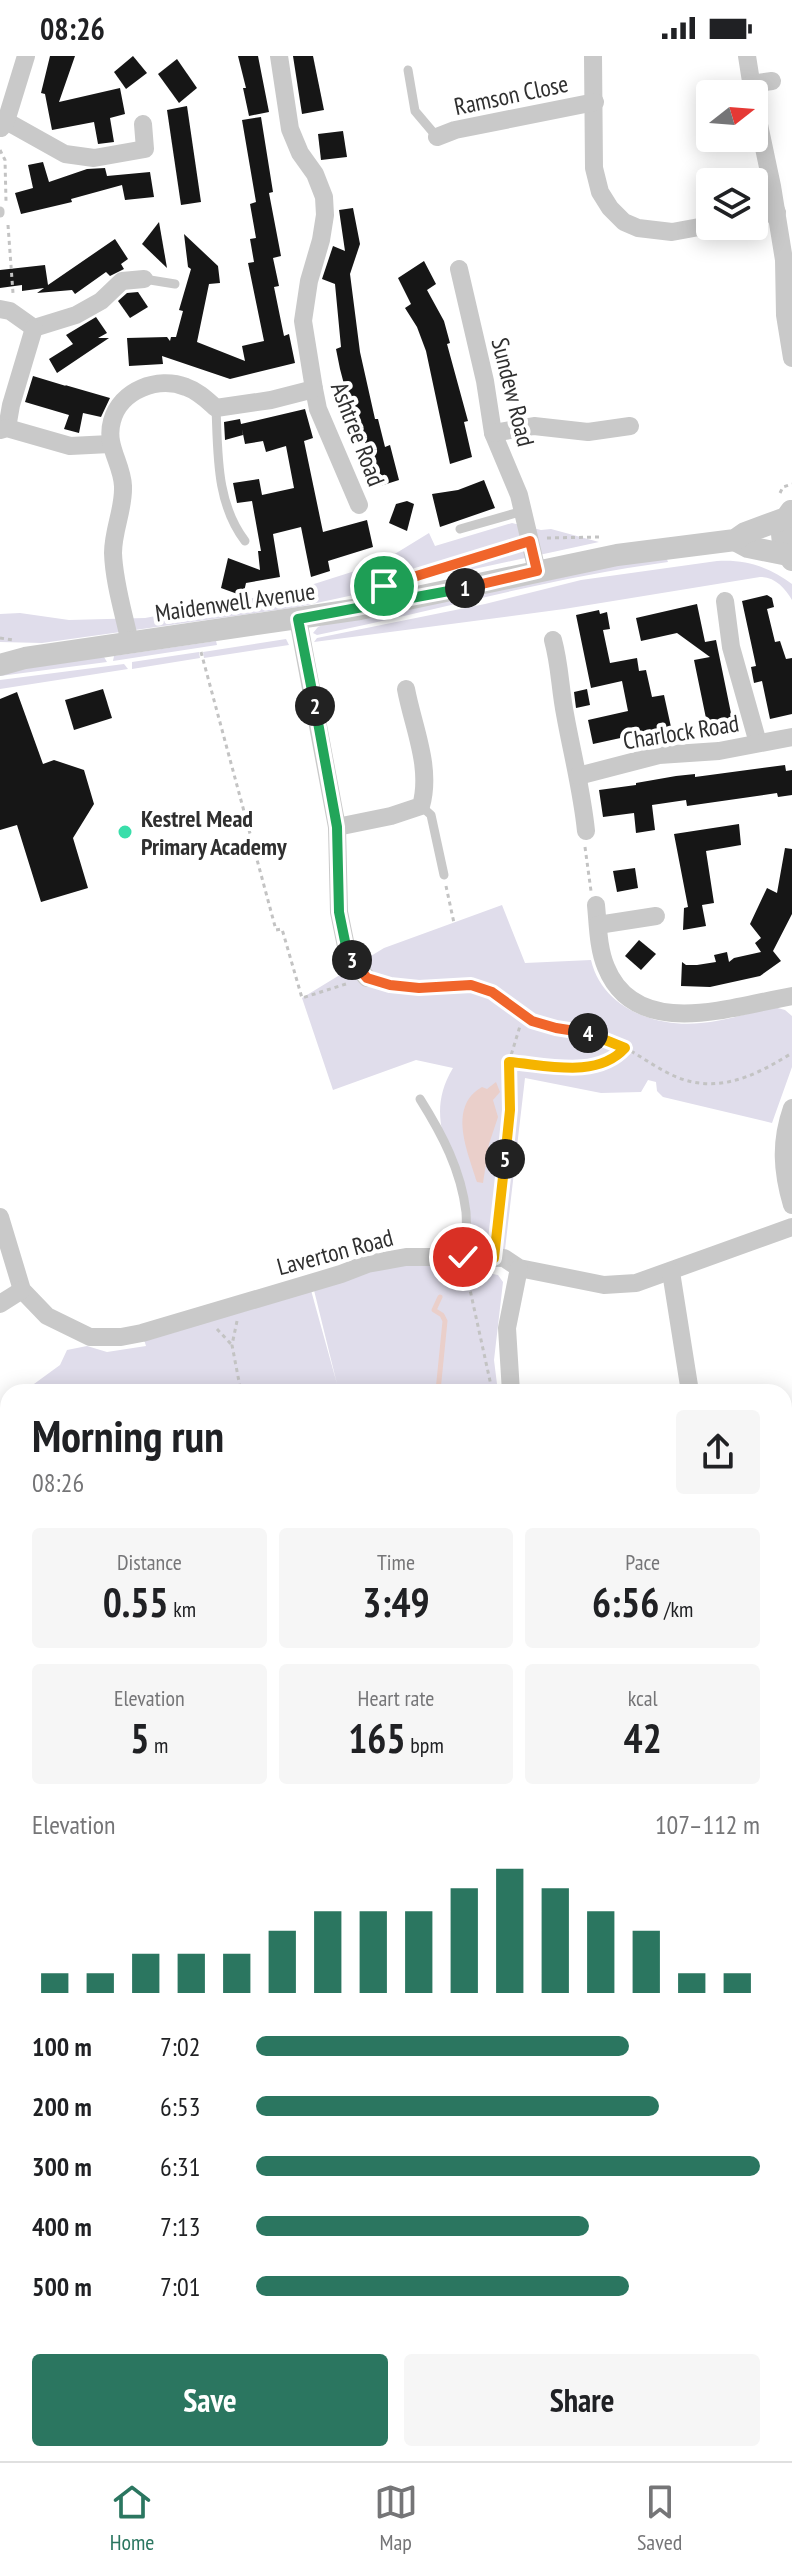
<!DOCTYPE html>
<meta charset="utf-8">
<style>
body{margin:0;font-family:"PT Sans Narrow",sans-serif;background:#f6f6f6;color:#202124;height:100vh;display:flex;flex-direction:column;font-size:30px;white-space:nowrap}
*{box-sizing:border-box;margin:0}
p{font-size:26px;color:#757577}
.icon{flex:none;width:44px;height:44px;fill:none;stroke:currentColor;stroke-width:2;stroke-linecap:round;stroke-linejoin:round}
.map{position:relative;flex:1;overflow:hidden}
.sheet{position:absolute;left:0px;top:1328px;width:792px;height:1078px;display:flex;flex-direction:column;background:#fff;border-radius:24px 24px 0 0;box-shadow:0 4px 20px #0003}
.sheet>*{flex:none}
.needle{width:52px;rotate:73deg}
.fabs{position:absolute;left:696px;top:24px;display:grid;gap:16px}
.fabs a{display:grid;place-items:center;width:72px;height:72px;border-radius:8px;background:#fff;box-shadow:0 4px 20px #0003;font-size:40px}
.pin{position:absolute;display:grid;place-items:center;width:68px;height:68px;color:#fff;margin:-34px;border:4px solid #fff;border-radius:50%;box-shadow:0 2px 8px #0007}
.km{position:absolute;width:40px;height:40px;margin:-20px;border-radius:50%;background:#222;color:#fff;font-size:22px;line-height:40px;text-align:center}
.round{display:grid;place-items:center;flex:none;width:84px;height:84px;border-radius:8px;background:#f6f6f6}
.head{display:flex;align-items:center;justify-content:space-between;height:136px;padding:0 32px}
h1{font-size:44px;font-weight:800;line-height:60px}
.stats{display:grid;grid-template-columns:repeat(3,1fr);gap:12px;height:136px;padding:8px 32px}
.stats div{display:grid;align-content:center;border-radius:8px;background:#f6f6f6;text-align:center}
.stats b{font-size:40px;font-weight:800}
.stats small{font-size:22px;font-weight:400}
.stats p{font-size:22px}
.chart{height:224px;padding:16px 32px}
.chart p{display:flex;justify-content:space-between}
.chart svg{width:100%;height:144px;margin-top:8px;stroke:#2b7660;stroke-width:6}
.cta{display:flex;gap:16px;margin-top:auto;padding:16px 32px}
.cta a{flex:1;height:92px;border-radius:8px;background:#2b7660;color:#fff;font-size:32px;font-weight:800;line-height:92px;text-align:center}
.cta a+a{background:#f6f6f6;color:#202124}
ul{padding:0 32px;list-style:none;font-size:26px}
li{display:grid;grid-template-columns:128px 96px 1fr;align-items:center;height:60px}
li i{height:20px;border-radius:10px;background:#2b7660}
.status{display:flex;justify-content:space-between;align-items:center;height:56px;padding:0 40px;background:#fff;direction:ltr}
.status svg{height:22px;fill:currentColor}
.tab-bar{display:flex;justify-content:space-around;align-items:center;height:112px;border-top:2px solid #e0e0e0;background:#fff;font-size:22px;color:#757577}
.tab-bar a{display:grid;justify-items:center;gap:4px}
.tab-bar .current{color:#2b7660}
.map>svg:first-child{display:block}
.green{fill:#e0ddeb}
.water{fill:#eacfca}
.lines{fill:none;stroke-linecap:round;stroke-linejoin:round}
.stream{stroke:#eacfca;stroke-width:5}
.building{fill:#161616}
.path{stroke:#c3c3c3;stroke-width:3;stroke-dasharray:4 4;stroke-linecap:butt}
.service{stroke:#c9c9c9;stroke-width:9}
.minor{stroke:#c9c9c9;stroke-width:18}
.tertiary{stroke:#c9c9c9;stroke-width:22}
.split-1-casing{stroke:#fff;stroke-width:16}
.split-2-casing{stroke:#fff;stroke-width:16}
.split-3-casing{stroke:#fff;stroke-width:16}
.split-4-casing{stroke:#fff;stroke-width:16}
.split-5-casing{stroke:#fff;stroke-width:16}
.split-6-casing{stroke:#fff;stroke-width:16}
.split-1{stroke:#f0652b;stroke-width:10}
.split-2{stroke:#22a559;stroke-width:10}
.split-3{stroke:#22a559;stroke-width:10}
.split-4{stroke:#f0652b;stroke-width:10}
.split-5{stroke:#f5b400;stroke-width:10}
.split-6{stroke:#f5b400;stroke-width:10}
.poi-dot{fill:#39deaa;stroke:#fff;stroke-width:3}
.labels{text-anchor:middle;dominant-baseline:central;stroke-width:8;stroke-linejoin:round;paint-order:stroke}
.street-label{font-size:24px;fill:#2f2f2f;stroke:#fff}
.poi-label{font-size:24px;font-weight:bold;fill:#2f2f2f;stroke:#fff;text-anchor:start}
</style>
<div class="status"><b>08:26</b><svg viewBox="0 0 49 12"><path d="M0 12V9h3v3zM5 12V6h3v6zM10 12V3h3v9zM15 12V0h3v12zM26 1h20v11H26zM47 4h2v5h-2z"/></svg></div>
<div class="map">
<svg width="792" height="2405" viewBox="0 0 792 2405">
<rect width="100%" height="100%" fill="#fff"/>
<g class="green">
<path d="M512,467L541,474L551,473L599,486L298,551L42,587L0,586V558L20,557L69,564L145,562L292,535L380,507L429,477L435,490Z"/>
<path d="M666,501L668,506C549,522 434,555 317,579L313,577L318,571L325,568L541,523Z"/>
<path d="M717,505C745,503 770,511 792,528V544C785,532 775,521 760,521L564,553L314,586L317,582L485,548L581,524Z"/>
<path d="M286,583L289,589L204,602L203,596Z"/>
<path d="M216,585L217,589L113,605L114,600Z"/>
<path d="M199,596L200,602L132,613V606Z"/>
<path d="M104,601L107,606L0,620V614Z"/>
<path d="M124,608L128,613L0,633V624Z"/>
<path d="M502,849L525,907L591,904C602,952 656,972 701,967C725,965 750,957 774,951L785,954L792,960V1011L772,1067L663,1041L657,1035L656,1026L648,1024L641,1036L601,1037L525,1022L504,1202L463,1201C464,1185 468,1166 465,1150C455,1100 422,1063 453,1012L416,1004L333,1034L302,942L384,892Z"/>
<path d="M463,1202L488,1217L498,1219L503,1226L494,1304L498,1336H23L60,1309L67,1294L87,1290L107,1296L146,1290L142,1277L309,1227L337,1328L312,1226L341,1218Z"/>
<path d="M8,2120V2268L0,2270V2121Z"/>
<path d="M515,2398H676L678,2405H517Z"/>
</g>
<path class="water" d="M496,1026L500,1036L493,1044L498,1061L489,1088L483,1127L477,1126C468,1096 447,1051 482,1031L487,1033Z"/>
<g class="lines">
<path class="stream" d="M438,1335L445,1265L442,1259L434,1254L440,1241"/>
</g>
<g class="building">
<path d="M50,0H75L59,46L120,32L125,58L110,62L114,86L98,88L94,66L52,74L45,38L41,37Z"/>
<path d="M133,0L147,17L126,33L114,16Z"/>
<path d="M238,0H258L269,56L249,60L243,32H246Z"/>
<path d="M293,0H313L324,54L302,58Z"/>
<path d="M177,3L197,32L179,47L158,18Z"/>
<path d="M187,50L201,146L181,149L167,54Z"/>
<path d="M261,61L273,136L269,137L281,200L273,202L279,230L274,231L284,280L289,278L295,307L230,323L162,300L163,308L129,310L127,282L167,281L170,285L171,281H176L183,255L179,254L191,213L188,211L184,178L218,210L220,227L209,228L197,286L245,305L242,290L264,285L248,207L254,206L250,183L256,182L250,148L256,146L242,64Z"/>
<path d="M343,75L347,101L321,104L318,78Z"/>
<path d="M43,106L49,126L87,113L105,112L107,120L150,116L154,141L125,144L122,129L71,143L72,146L21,158L15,137L33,132L28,109Z"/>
<path d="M353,152L360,188L350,218L360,296L375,363H378L385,391L390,389L399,424L377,431L359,364L354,366L340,313L336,293L341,291L335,228L322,223L333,190L345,195L339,154Z"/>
<path d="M159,166L167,212L142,188Z"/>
<path d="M115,183L128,203L121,208L124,213L110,220L106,216L75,238L72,234L37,237L44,232L22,235V229L0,232V214L45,209L48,229Z"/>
<path d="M424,205L436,228L427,234L444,265L450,287L447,288L468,365L464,366L472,401L450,408L426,295L417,271L405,252L411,248L398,222Z"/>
<path d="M138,236L148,251L130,262L118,245L127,237Z"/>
<path d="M96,261L107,277L98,282H109L57,317L49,303L73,288L66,279Z"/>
<path d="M33,320L66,330L65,329L110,342L101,361L83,357L79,377L64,373L69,359L25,346Z"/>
<path d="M305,353L313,382L304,385L323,476L367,464L373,491L328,505L330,515L311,521L301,471L273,478L280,521L246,527L243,540L221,532L228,502L260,514L258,495H261L252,445L237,447L233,427L259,423L262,439L294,432L286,390L266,396L263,385L245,388L242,373L243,379L225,384L224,366L240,363L241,368Z"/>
<path d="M484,424L495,452L440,471L432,438L458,434Z"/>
<path d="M407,445L414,448L407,475L389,467L396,448Z"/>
<path d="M767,539L772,542L774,551L767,553L775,586L780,585L786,603L792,602V658L770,663L762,625L754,627L751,611L756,610L742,545Z"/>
<path d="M697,548L705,586L716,584L733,667L708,672L694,604L710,601L677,577L641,585L636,562Z"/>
<path d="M599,554L600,558L607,556L610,573L603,574L610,607L637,602L639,615L646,614L652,641L664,639L671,671L593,688L588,664L628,655L622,625L591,632L576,559Z"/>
<path d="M103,633L112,662L74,674L65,644Z"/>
<path d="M587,633L590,649L576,652L574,636Z"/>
<path d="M17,636L43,708L54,704L84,714L94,748L73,782L88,832L41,846L17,769L0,774V643Z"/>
<path d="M785,709L786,715L792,714V739L778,741L777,737L687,750L686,744L652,749L655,774L636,777L634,757L603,761L599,734L636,729V727L676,720L695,718V721Z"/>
<path d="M739,768L741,789L706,795L714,847L702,849L706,870L683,874L684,852L688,851L674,778Z"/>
<path d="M785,792L792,793V858L773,895L781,905L760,920L710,931L681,930L682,906L686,909H697L716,906L714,899L727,896L729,906L734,902L761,896L755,887L761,882L750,868L767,832L777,837Z"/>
<path d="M635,812L638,832L617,836L613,815Z"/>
<path d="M639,884L656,898L641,914L625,900Z"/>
</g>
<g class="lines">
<g class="path">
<path d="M0,94L5,104L6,145"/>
<path d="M8,169L13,237"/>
<path d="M780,437L783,431L792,428"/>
<path d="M547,482L599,481"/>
<path d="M417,520L513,491"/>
<path d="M0,582L13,584"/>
<path d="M201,596L276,874L282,873L302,942L349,927"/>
<path d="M585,791L591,835"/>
<path d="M446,830L454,867"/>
<path d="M383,927C415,938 447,923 474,930C497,935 511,954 531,964C554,976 583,974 608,983C629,992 647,1006 666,1016C712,1041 752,1022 792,997"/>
<path d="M509,1006L520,970"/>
<path d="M495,1186L509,1078V1006C536,1009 580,1017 605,1008C613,1004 619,998 625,992"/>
<path d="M467,1220L492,1334"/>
<path d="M237,1265L232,1289L241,1336"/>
<path d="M217,1273L231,1288"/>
<path d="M99,2398L101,2405"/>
<path d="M458,2398L460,2405"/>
</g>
<g class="service">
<path d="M408,14L415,55L437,81"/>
<path d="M0,155V157"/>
<path d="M144,223L175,228"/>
<path d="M216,352C218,398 216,447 245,485"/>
<path d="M460,473L523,455"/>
<path d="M421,750L431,759L444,819"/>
<path d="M420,1043C442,1078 461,1114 466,1156C467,1170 466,1186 466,1201"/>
<path d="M784,1480L792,1479"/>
<path d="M0,1939L8,1937"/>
<path d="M0,2039L8,2038"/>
<path d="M784,2258L792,2257"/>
<path d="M784,2324L792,2323"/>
<path d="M0,2358L8,2356"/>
<path d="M213,2398L216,2405"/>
</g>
<g class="minor">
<path d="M279,0L290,73L300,97L315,118L324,141L325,159L321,184L309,225L303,265L314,333L318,353L359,449"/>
<path d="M593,0L594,112L600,136L610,152L624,166L638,172L672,176L710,169"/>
<path d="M747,0L753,38"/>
<path d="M751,28L772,25"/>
<path d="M754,45L772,130L784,204L785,259L792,302"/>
<path d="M6,65L65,98L94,102L145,93L143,68"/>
<path d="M1,72L6,65L26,0"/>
<path d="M437,81L455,74L595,46"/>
<path d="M754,160L777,156"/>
<path d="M459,213L485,325L493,377L519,439L537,515"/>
<path d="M0,253L10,255L34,272L76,259L101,245L122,225L144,223"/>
<path d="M7,372L11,349L34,272"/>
<path d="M0,374L7,372L70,390L110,388"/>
<path d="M493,377L534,370L588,376L630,370"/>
<path d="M725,545L731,591L758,687"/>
<path d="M298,563L337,771L339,856L348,900L367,922"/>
<path d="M553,584C560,609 560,633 565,658C572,697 582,735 586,775"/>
<path d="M130,587C124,558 114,527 113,497C113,474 124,453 123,430C122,407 105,390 112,365C120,334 158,320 186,331C198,335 207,344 216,352L271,344L314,333"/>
<path d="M578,720L659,699L719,695L792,681"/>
<path d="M337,771L391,760L421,750C432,711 413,671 406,633"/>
<path d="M596,849C598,869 598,892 606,911C636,986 734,950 792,940"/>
<path d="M598,869L656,860"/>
<path d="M792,1052C780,1086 782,1115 792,1149"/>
<path d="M0,1161L22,1234L47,1260L90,1281H121L142,1277L341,1218L367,1208L406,1201H463L504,1202L519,1212L604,1229L636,1227L792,1171"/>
<path d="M671,1216L690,1336"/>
<path d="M0,1248L22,1234"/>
<path d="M511,1336L507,1272L519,1212"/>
<path d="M784,1425L792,1424"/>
<path d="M0,1507L8,1498"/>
<path d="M0,1645L8,1644"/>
<path d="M0,1735L8,1769"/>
<path d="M784,1770L792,1768"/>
<path d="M784,1939L792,1937"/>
<path d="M770,2398L772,2405"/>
</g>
<g class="tertiary">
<path d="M791,455C779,471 779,488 792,504"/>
<path d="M735,484L748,491L788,499"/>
<path d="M0,609L25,602L360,553L617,499L735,484L745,477L786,462"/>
</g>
</g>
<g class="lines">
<g class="split-1-casing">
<path id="split-1" d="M384,530L530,485L537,515L465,532"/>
</g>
<g class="split-2-casing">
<path id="split-2" d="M315,650L298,563L465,532"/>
</g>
<g class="split-3-casing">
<path id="split-3" d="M315,650L337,771L339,856L348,900L352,904"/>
</g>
<g class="split-4-casing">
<path id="split-4" d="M352,904L367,922L390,929L419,932L471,929L492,936L532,965L556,972L588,977"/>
</g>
<g class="split-5-casing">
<path id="split-5" d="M505,1103L510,1054L509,1006C547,1009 597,1023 625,992L588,977"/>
</g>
<g class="split-6-casing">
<path id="split-6" d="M463,1201L494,1202L505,1103"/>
</g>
<use href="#split-1" class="split-1"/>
<use href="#split-2" class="split-2"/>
<use href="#split-3" class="split-3"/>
<use href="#split-4" class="split-4"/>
<use href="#split-5" class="split-5"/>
<use href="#split-6" class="split-6"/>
</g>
<circle class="poi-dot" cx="125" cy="776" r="8"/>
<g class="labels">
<g class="street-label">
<text transform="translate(511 39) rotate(-12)">Ramson Close</text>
<text transform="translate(513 336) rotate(76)">Sundew Road</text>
<text transform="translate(358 378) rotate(69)">Ashtree Road</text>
<text transform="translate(235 546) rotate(-8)">Maidenwell Avenue</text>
<text transform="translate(681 676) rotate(-9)">Charlock Road</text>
<text transform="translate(335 1196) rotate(-15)">Laverton Road</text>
</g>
<g class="poi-label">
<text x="141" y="762">Kestrel Mead<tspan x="141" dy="28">Primary Academy</tspan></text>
</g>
</g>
</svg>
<div class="fabs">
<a><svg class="needle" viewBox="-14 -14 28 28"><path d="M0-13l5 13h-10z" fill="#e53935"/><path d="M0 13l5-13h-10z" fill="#757577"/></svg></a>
<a><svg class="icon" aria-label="layers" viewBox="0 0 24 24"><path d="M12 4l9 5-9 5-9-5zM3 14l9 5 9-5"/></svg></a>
</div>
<div class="pin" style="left:384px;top:530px;background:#1e9e55"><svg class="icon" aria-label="arrive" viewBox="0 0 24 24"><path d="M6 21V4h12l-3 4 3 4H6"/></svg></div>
<div class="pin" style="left:463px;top:1201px;background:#d93025"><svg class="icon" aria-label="check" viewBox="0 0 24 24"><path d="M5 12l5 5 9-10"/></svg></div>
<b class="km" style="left:465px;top:532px">1</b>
<b class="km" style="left:315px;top:650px">2</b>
<b class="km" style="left:352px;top:904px">3</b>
<b class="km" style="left:588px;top:977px">4</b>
<b class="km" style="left:505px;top:1103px">5</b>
<section class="sheet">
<div class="head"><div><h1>Morning run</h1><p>08:26</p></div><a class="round"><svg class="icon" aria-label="share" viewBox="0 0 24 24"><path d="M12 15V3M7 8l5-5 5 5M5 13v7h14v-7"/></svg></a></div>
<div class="stats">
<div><p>Distance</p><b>0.55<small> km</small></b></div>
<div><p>Time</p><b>3:49</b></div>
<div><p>Pace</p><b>6:56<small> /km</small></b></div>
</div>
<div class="stats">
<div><p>Elevation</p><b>5<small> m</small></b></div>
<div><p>Heart rate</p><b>165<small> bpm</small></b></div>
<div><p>kcal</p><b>42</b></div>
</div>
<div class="chart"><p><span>Elevation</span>107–112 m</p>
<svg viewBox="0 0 160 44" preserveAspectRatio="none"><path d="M5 44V38M15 44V38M25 44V32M35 44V32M45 44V32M55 44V25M65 44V19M75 44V19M85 44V19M95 44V12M105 44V6M115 44V12M125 44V19M135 44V25M145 44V38M155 44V38"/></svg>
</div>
<ul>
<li><b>100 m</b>7:02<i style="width:74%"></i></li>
<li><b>200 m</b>6:53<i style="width:80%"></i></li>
<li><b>300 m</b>6:31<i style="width:100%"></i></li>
<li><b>400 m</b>7:13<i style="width:66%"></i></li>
<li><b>500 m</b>7:01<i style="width:74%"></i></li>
</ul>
<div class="cta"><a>Save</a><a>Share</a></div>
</section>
</div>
<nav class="tab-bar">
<a class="current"><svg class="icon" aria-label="home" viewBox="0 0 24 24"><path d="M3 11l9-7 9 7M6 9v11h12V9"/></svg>Home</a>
<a><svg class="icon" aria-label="map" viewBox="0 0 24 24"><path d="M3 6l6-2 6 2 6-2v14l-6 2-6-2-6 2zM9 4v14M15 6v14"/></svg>Map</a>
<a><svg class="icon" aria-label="saved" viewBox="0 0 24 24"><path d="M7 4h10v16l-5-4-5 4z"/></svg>Saved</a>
</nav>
